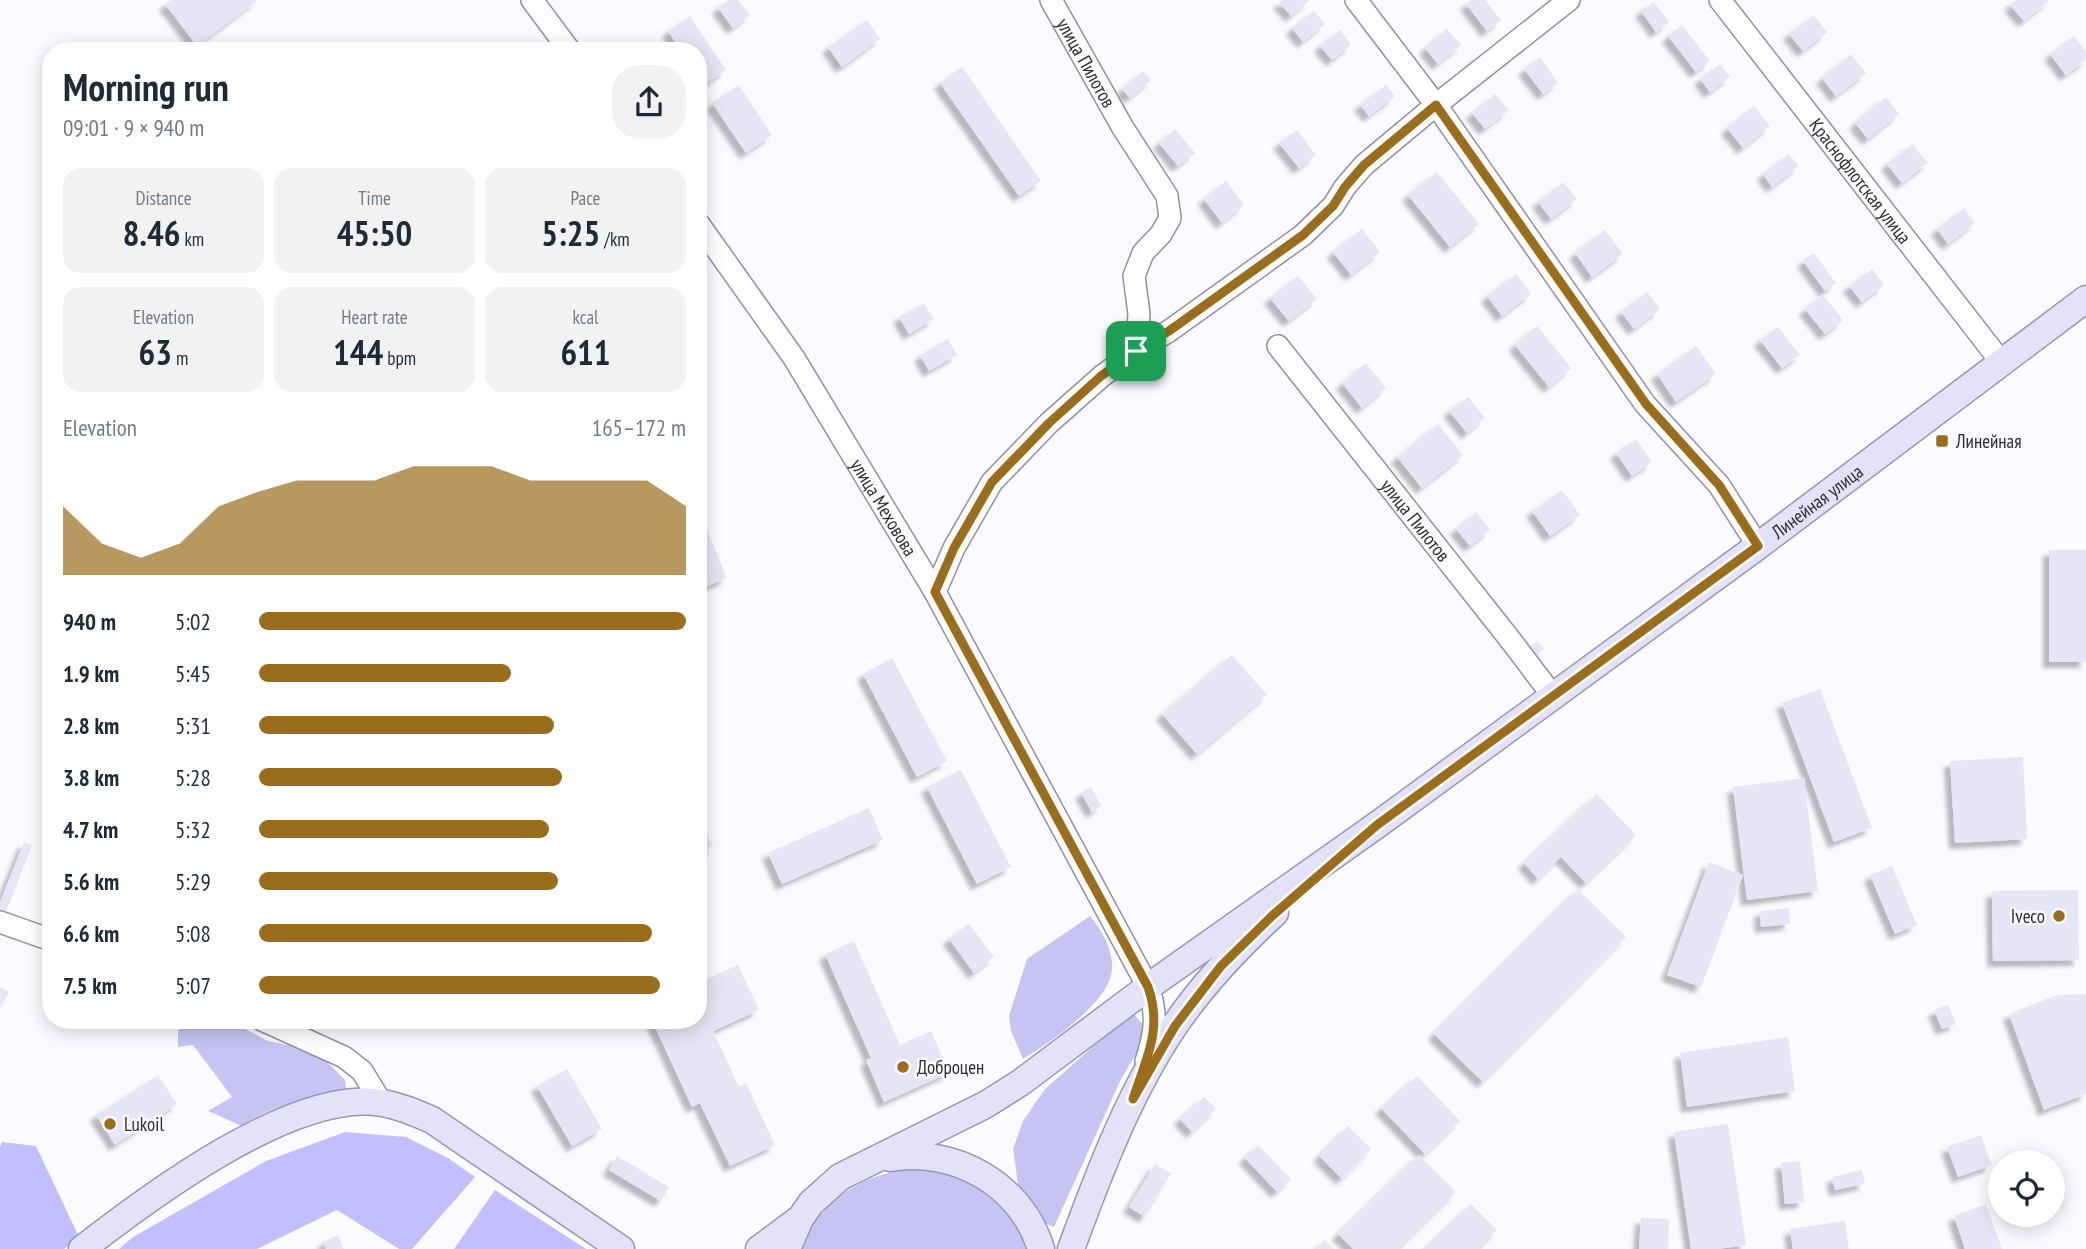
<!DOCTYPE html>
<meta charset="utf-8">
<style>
body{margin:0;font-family:"PT Sans Narrow",sans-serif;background:#f2f2f3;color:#1f2937;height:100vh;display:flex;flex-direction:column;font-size:26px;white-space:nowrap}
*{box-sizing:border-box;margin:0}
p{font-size:23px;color:#747a83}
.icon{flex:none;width:38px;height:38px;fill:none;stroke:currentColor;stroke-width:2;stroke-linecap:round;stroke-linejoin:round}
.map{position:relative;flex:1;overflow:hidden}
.panel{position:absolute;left:42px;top:42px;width:665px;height:987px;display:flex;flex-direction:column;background:#fff;border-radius:28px;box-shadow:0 4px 18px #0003}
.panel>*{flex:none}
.tools{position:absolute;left:1988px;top:1150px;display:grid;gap:14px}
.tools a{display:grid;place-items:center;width:77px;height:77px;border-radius:50%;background:#fff;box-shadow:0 4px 18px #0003;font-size:35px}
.pin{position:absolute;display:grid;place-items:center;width:60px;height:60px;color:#fff;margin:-30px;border-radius:14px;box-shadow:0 4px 10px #0006}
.round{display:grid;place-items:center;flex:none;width:74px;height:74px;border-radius:28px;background:#f2f2f3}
.overview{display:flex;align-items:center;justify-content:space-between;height:119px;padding:0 21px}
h1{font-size:38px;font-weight:800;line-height:52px}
.metrics{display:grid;grid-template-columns:repeat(3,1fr);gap:10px;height:119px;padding:7px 21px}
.metrics div{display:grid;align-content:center;border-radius:18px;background:#f2f2f3;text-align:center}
.metrics b{font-size:35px;font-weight:800}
.metrics small{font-size:19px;font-weight:400}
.metrics p{font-size:19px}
.chart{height:196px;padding:14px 21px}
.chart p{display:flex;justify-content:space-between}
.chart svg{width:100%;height:126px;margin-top:7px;fill:#996d1b;opacity:.7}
ul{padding:0 21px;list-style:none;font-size:23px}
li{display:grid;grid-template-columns:112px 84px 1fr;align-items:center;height:52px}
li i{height:18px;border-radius:9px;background:#996d1b}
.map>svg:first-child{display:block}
.green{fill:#c7c4f3}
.forest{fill:#c3befd}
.building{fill:#e6e5f5;filter:url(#shadow)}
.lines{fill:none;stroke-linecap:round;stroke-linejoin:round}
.minor-casing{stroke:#9190a5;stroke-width:24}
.major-casing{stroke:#9796b1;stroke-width:29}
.minor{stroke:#fff;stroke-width:21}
.major{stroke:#e3e2f8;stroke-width:26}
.route-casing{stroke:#fff;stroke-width:14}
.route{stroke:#996d1b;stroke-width:9}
.poi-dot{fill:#996d1b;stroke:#fbfaff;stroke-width:2.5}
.labels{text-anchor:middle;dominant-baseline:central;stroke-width:5;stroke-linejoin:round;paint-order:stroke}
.street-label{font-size:19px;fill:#2c2c34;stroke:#fbfaff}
.poi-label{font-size:19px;fill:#2c2c34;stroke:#fbfaff;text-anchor:start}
</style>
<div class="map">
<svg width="2086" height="1249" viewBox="0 0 2086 1249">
<defs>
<filter id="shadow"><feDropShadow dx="-6" dy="6" stdDeviation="2" flood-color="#0004"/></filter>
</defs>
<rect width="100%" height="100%" fill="#fbfaff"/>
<g class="green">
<path d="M1090,916C1103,931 1116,956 1111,975C1104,1006 1049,1043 1023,1059L1011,1031L1009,1016L1027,959Z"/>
<path d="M1135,1015L1144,1026L1143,1042L1121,1079L1054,1227L1042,1222L1030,1208L1018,1184L1013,1149L1023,1121L1045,1089L1124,1019Z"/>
<path d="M188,1020H228L268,1041L303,1048L327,1062L345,1080L347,1093C312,1096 271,1105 242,1126L208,1111L232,1097L193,1045L178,1047V1031Z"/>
<path d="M916,1169C971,1176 1005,1197 1027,1249H801C820,1199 864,1172 916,1169Z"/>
</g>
<g class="forest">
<path d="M345,1132L406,1137L448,1158L475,1177L412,1249H399L337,1210L257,1249H119L133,1237L266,1161Z"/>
<path d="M2,1142L36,1146L79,1237L64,1249H0V1147Z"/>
<path d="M495,1190L586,1249H454Z"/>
</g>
<g class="building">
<path d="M171,0H258L197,46L165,4Z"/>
<path d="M728,0H738L750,15L733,28L718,8Z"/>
<path d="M1282,0H1310L1291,16L1279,2Z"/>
<path d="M1471,0H1485L1501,20L1487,31L1466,4Z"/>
<path d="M2016,0H2050L2024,21L2010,5Z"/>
<path d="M1654,2L1669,22L1656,32L1641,11Z"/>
<path d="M1314,11L1325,24L1303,42L1292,28Z"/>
<path d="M1814,15L1827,32L1803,51L1789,34Z"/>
<path d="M690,16L726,70L704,85L698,76V51H681L668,31Z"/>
<path d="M867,20L880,39L842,67L828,47Z"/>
<path d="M1682,25L1710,61L1696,72L1668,36Z"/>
<path d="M1447,29L1461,45L1438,64L1425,48Z"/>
<path d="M1340,30L1351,45L1332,60L1320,46Z"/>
<path d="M2074,36L2086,52V60L2066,75L2050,54Z"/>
<path d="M1851,54L1866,73L1836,96L1822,78Z"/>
<path d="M1540,57L1558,83L1543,94L1524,69Z"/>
<path d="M1720,64L1730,77L1710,92L1700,79Z"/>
<path d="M962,67L1041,181L1019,196L940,83Z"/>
<path d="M1143,71L1151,80L1130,98L1122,89Z"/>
<path d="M739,85L772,135L746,153L712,103Z"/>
<path d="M1386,85L1395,96L1369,116L1360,105Z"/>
<path d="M1495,94L1509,110L1485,129L1472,113Z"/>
<path d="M1886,97L1899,114L1868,139L1855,123Z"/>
<path d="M1754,106L1770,126L1743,148L1727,128Z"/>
<path d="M1175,129L1195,153L1178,166L1159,143Z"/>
<path d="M1297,130L1316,155L1299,168L1279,143Z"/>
<path d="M1912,144L1928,163L1902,183L1887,164Z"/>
<path d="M1789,154L1799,166L1772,187L1763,174Z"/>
<path d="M1437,172L1479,224L1450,247L1408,195Z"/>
<path d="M1226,181L1244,205L1222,223L1204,199Z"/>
<path d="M1563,182L1577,199L1551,219L1538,202Z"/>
<path d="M1964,208L1975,223L1948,244L1937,229Z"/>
<path d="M1362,229L1380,252L1351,275L1333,252Z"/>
<path d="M1605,230L1623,254L1592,277L1575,253Z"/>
<path d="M1814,253L1836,283L1825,291L1803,261Z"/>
<path d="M1872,269L1884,285L1862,302L1849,286Z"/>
<path d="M1516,274L1531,294L1502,316L1487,296Z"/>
<path d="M1298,276L1317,299L1289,321L1270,298Z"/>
<path d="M1647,292L1660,309L1634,329L1621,312Z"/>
<path d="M1823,295L1843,320L1825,334L1805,309Z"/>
<path d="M924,303L934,319L909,334L899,317Z"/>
<path d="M1537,326L1571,368L1549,387L1515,345Z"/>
<path d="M1778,327L1800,355L1782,368L1760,340Z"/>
<path d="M948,339L957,355L929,371L920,355Z"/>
<path d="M1696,346L1716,374L1676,402L1657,374Z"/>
<path d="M1366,363L1386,388L1362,408L1342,383Z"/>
<path d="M1468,397L1485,418L1467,433L1449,411Z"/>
<path d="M1438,424L1463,455L1422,488L1397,457Z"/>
<path d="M1636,439L1652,462L1632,476L1616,453Z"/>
<path d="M1562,490L1580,515L1550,536L1532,511Z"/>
<path d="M698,508L727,578L698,590Z"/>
<path d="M1476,512L1490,530L1470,546L1456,529Z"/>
<rect x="2049" y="550" width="37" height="112"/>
<path d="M1537,641L1544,649L1531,660L1524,652Z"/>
<path d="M1232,655L1267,695L1197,754L1162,714Z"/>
<path d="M892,658L947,761L917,777L863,674Z"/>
<path d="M1820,689L1872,828L1834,842L1782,703Z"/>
<path d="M2023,757L2027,839L1955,843L1950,761Z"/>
<path d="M961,770L1011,867L977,884L927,787Z"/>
<path d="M1804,778L1818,891L1747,900L1733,787Z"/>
<path d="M1091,787L1101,806L1092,812L1081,793Z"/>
<path d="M1597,794L1636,835L1586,883L1561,857L1538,879L1524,863Z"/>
<path d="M869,808L883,840L782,884L768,853Z"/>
<path d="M698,818L713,846L698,854Z"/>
<path d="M24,842L32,845L4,917L0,915V902Z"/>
<path d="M1709,862L1743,875L1701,987L1667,975Z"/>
<path d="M1892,866L1917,925L1895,934L1870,875Z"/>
<path d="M1578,889L1626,937L1483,1082L1434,1034Z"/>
<path d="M2078,890L2079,960L1993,961L1992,891Z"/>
<path d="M1789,908L1790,924L1761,927L1760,911Z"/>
<path d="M969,924L994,957L974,973L949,939Z"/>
<path d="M854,941L900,1045L931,1031L949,1073L884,1102L866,1060L871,1058L825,954Z"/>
<path d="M738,965L759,1010L713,1031L739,1087L746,1083L775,1145L730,1166L700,1103L692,1107L652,1020H698V983Z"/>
<path d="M0,987L9,992L0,1008Z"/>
<path d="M2086,994V1094L2044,1110L2009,1014L2057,995Z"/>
<path d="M1948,1005L1956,1024L1942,1029L1934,1010Z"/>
<path d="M1788,1037L1795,1091L1687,1107L1680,1053Z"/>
<path d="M567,1069L602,1129L572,1146L537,1086Z"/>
<path d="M158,1075L177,1104L115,1145L96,1115Z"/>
<path d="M1417,1076L1460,1121L1425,1154L1381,1108Z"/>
<path d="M1204,1097L1216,1109L1192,1132L1180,1119Z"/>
<path d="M1728,1124L1746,1245L1717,1249H1691L1674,1132Z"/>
<path d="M1348,1126L1371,1149L1342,1179L1319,1156Z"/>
<path d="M1981,1135L1992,1165L1958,1177L1947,1147Z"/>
<path d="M1258,1145L1291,1179L1277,1192L1245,1158Z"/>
<path d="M1419,1155L1456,1192L1398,1249H1353L1338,1234Z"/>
<path d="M617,1156L669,1187L661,1201L609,1170Z"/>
<path d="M1800,1161L1804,1202L1785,1204L1781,1163Z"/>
<path d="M1155,1164L1171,1173L1145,1217L1129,1207Z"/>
<path d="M1862,1170L1865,1184L1835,1190L1832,1177Z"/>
<path d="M1471,1204L1497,1230L1478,1249H1425Z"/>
<path d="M1986,1204L2002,1249H1965L1954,1216Z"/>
<path d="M1641,1218L1669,1219L1668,1249H1639Z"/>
<path d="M1845,1221L1849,1249H1793L1790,1229Z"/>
<path d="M338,1235L344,1249H326L323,1242Z"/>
<path d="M1325,1240L1334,1249H1316Z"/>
</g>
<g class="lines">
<g class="minor-casing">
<g id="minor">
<path d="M532,0L570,51"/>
<path id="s1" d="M1051,0L1123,128L1167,196L1170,218L1161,234L1143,253L1134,276L1139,314L1136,351"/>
<path d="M1356,0L1436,105L1645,404L1719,485L1758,546"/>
<path id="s2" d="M1720,0L2002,363"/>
<path id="s3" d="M698,223L794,358L935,592L1148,987C1158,1014 1155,1034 1146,1061"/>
<path id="s4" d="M1278,346L1512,642L1552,695"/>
<path d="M935,592L954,548L992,482L1049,423L1102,376L1136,351L1169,331L1303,235L1333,206L1345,187L1364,165L1436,105L1569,0"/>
<path d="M0,922L51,940"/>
<path d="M262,1020L344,1057L362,1071L381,1102"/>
</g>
</g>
<g class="major-casing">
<g id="major">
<path d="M890,1158C955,1147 1022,1185 1041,1249"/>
<path d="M82,1249C149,1197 294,1088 382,1103C400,1106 416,1113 432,1120L621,1249"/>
<path d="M759,1249L798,1220"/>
<path id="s5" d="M787,1249L800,1219L811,1203L840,1177L985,1105L1020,1083L1148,987L1377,825L1758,546L2086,299"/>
<path d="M1071,1249C1099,1173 1129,1093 1175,1025C1203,984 1238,947 1275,913"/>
</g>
</g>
<use href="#minor" class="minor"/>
<use href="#major" class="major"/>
</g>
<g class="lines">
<g class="route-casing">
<path id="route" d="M1436,105L1646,404L1719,485L1758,546L1377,825L1273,915L1221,966L1175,1026L1133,1099C1146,1059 1163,1029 1148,987L935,592L954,548L992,482L1049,423L1101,376L1136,351L1169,331L1303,235L1333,206L1345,187L1364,165Z"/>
</g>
<use href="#route" class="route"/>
</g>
<g class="poi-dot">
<rect x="1935" y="434" width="14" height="14" rx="3.5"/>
<circle cx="2059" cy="916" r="7"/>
<circle cx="903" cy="1067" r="7"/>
<circle cx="110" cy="1124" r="7"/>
</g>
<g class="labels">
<g class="street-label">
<text stroke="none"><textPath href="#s1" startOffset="72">улица Пилотов</textPath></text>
<text stroke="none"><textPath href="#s2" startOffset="229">Краснофлотская улица</textPath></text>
<text stroke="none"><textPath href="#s5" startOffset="1281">Линейная улица</textPath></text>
<text stroke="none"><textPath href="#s3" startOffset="340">улица Меховова</textPath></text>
<text stroke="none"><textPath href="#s4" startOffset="222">улица Пилотов</textPath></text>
</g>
<g class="poi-label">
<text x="1956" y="441">Линейная</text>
<text x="2045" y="916" text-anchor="end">Iveco</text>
<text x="917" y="1067">Доброцен</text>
<text x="124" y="1124">Lukoil</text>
</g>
</g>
</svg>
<div class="tools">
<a><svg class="icon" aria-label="locate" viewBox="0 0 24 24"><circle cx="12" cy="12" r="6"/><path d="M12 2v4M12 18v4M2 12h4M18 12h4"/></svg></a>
</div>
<div class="pin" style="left:1136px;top:351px;background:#1e9e55"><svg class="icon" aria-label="arrive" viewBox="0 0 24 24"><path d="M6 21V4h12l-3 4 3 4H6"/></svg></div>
<section class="panel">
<div class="overview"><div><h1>Morning run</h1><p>09:01 · 9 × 940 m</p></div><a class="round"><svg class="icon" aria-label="share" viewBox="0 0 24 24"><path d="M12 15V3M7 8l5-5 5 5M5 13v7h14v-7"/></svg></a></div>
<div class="metrics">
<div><p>Distance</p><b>8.46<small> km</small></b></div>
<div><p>Time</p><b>45:50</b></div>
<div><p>Pace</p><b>5:25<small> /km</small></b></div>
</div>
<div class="metrics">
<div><p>Elevation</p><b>63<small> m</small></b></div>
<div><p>Heart rate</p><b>144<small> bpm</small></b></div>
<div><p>kcal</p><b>611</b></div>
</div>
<div class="chart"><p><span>Elevation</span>165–172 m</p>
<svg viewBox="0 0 160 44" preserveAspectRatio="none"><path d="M0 44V20L10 33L20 38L30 33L40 20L50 15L60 11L70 11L80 11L90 6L100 6L110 6L120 11L130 11L140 11L150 11L160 20V44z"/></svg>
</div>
<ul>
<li><b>940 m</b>5:02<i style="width:100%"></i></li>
<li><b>1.9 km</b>5:45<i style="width:59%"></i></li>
<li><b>2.8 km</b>5:31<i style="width:69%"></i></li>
<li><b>3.8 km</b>5:28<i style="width:71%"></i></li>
<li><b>4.7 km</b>5:32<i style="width:68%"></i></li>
<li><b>5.6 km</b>5:29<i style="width:70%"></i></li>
<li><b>6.6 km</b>5:08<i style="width:92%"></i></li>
<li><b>7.5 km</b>5:07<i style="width:94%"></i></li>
</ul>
</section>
</div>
